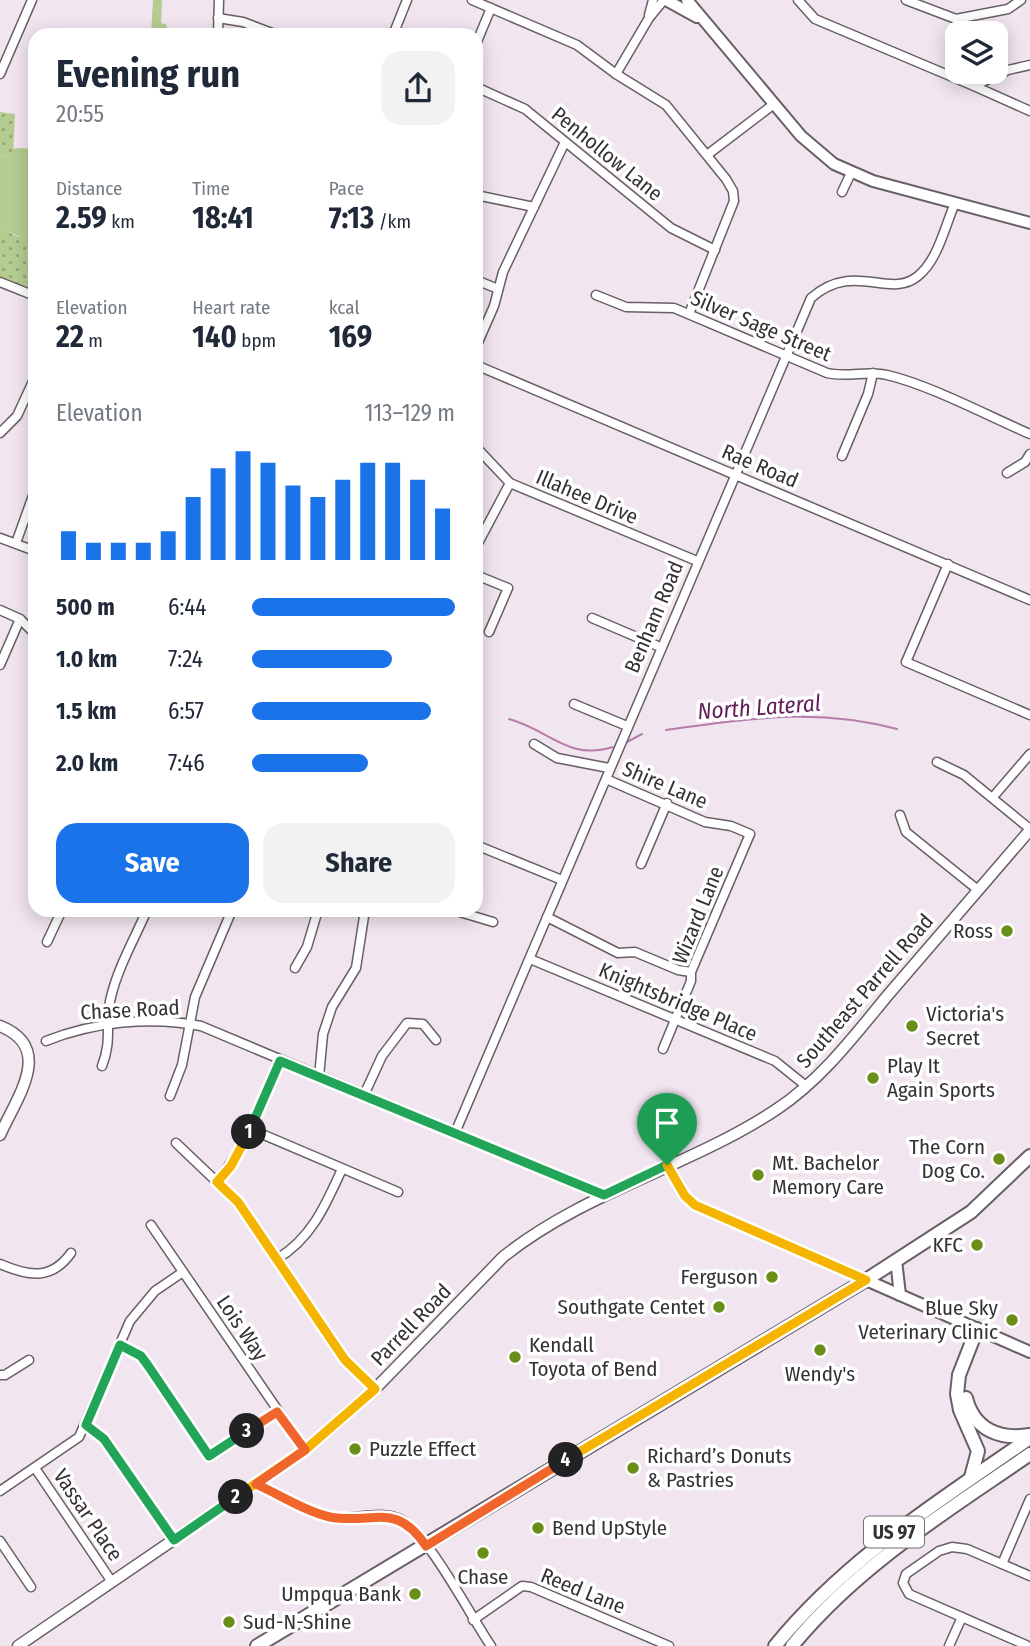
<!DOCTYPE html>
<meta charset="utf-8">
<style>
body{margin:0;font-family:"Fira Sans Condensed",sans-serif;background:#f2f2f3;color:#1f2937;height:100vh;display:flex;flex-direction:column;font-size:26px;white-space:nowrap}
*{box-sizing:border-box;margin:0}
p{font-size:23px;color:#747a83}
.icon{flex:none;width:38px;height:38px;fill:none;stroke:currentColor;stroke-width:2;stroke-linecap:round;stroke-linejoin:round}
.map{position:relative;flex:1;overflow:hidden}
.side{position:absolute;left:28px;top:28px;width:455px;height:889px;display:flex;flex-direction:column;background:#fff;border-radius:21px;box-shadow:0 4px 18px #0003}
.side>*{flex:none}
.buttons{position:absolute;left:945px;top:21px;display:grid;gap:14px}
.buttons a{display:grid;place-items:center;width:63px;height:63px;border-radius:14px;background:#fff;box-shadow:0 4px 18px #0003;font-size:35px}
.pin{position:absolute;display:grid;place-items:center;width:60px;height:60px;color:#fff;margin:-72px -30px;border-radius:50% 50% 50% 0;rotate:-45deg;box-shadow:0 0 7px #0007}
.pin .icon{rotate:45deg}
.km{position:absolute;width:35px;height:35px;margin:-18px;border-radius:50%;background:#222;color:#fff;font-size:19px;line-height:35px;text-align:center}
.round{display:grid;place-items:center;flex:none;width:74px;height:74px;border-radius:21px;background:#f2f2f3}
.head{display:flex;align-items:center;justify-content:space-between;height:119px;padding:0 28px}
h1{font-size:38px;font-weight:700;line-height:52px}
.stats{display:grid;grid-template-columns:repeat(3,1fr);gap:10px;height:119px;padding:7px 28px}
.stats div{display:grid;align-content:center}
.stats b{font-size:30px;font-weight:700}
.stats small{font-size:19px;font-weight:400}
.stats p{font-size:19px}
.chart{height:196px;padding:14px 28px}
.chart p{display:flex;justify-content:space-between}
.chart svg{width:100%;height:126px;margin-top:7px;stroke:#1a73e8;stroke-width:6}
.action{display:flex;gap:14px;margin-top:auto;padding:14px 28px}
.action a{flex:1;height:80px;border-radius:21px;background:#1a73e8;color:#fff;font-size:28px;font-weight:700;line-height:80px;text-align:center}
.action a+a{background:#f2f2f3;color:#1f2937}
ul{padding:0 28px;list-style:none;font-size:23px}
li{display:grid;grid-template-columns:112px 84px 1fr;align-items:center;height:52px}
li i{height:18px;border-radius:9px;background:#1a73e8}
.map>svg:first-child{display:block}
.grass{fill:#b4cc90}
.park{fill:url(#park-dots)}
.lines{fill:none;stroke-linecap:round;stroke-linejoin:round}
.stream{stroke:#b57dab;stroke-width:2}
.minor-casing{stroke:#695f67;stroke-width:11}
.tertiary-casing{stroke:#695f67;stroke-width:13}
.secondary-casing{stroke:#695f67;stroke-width:14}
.primary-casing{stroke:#695f67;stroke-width:16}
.trunk-casing{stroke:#695f67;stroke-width:16}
.minor{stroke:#fff;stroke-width:8}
.tertiary{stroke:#fff;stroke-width:10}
.secondary{stroke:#fff;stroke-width:10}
.primary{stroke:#fff;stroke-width:12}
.trunk{stroke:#fff;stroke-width:12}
.split-1-casing{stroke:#fff;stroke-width:14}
.split-2-casing{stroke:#fff;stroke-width:14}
.split-3-casing{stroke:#fff;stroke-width:14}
.split-4-casing{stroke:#fff;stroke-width:14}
.split-5-casing{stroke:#fff;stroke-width:14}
.split-1{stroke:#22a559;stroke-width:9}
.split-2{stroke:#f5b400;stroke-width:9}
.split-3{stroke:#22a559;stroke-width:9}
.split-4{stroke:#f0652b;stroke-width:9}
.split-5{stroke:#f5b400;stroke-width:9}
.poi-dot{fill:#6a8e18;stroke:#fff;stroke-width:2.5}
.labels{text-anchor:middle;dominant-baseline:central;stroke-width:7;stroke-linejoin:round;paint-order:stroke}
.shield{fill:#fff;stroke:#726f71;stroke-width:2}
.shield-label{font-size:19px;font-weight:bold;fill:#353134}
.street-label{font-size:21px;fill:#353134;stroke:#fff}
.poi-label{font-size:21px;fill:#353134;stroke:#fff;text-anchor:start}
.water-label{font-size:23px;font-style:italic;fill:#5f1c57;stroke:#fff}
</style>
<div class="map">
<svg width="1030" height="1646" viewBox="0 0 1030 1646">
<defs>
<pattern id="park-dots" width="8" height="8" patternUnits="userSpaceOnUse" patternTransform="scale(1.75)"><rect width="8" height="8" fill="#b4cc90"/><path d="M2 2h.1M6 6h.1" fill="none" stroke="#93a676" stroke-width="1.8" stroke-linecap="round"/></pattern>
</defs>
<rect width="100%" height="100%" fill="#f1e5ef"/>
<g class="grass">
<path d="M153,0H162L161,23L167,25L166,28L161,29V35H151Z"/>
<path d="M19,148L35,149V235L26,239L0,228V155L13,156V149Z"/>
</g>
<g class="park">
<path d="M0,112L15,114L13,156L0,155Z"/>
<path d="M0,228C14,233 20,242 35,235V290L0,278Z"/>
</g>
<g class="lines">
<g class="stream">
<path d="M509,719C550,730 568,761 613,747"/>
<path d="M666,730C747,719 815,707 897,729"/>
<path d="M625,743L642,734"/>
</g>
<g class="minor-casing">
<g id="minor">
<path d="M472,0L577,45L616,74L666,105L726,179L733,191L734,201L689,314"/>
<path d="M798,0L815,19L974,86L1008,70L1030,65"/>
<path d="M906,0L956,19L1008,9L1021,0"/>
<path d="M649,15L653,0"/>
<path d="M218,18L243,22L277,35"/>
<path d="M218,35L219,0"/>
<path d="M393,35L407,0"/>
<path d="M476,44L491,8"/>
<path d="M0,74L32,0"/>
<path d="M616,74L649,18L663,1"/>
<path d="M974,86L1030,111"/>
<path d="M476,87L525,109L671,228L715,250"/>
<path d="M707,155L774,104"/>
<path d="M842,192L851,173"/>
<path d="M476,195L534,207"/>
<path d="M476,280L498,289"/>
<path d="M0,282L35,296"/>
<path d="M596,295L626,307L674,308L827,373C848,378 867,370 887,375C930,385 988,416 1030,434"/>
<path d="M476,347L494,306L503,272L565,142"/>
<path d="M476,365L1030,600"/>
<path d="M0,433L17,416L35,377"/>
<path d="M476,447L510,483L697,561"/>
<path d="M842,456L868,394L873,373"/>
<path d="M1007,473L1025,462L1030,454"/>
<path d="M0,538L35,551"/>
<path d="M16,543L35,490"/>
<path d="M476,547L510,483"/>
<path d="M948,564L906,662L1030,715"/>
<path d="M476,575L508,588L489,632"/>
<path d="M0,610L20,619L35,634"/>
<path d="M592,618L660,647"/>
<path d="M0,665L20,619"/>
<path d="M574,704L627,726"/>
<path d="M534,744L557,758L609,768"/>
<path d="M937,762L964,775L1030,829"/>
<path d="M606,779L705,822L731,826L750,834L691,972V981L663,1049"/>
<path d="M993,797L1030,754"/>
<path d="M900,815L906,832L978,890"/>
<path d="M476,845L562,880"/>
<path d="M641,864L667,803"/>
<path d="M453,910L493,922"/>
<path d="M547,917L618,953L635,952L678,970L691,972"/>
<path d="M47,942L62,910"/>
<path d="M530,959L775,1061L806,1086"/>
<path d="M295,968L307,947L318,910"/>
<path d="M46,1041C93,1022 151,1016 201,1026L604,1195"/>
<path d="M102,1066C113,1038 104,1023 111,997C118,967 135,938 147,910"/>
<path d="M319,1077L323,1034L332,1007L356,968L365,910"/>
<path d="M364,1095L382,1056L407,1023L423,1024L436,1040"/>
<path d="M170,1096L182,1065L195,997L232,910"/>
<path d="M250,1129L398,1192"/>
<path d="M455,1133L811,298C854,260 889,300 918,276C938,260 945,226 955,203"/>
<path d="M176,1143L238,1202L345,1360L375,1389"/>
<path d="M217,1182L243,1146L280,1061"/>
<path d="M151,1225L305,1450"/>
<path d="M277,1259C312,1238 326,1204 342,1169"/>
<path d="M0,1264C28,1276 51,1281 71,1253"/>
<path d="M120,1345L141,1356L149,1367L209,1456L277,1411"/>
<path d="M0,1375H5L29,1360"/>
<path d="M86,1425L104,1439L174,1540"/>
<path d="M35,1468L112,1582"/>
<path d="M256,1484C279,1495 305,1512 330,1517C352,1521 380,1509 400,1519C428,1533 471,1617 491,1646"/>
<path d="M0,1491L79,1437L130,1321L155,1291L183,1272"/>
<path d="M0,1541L31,1587"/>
<path d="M1002,1564L1030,1499"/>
<path d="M473,1620L522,1586L531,1587L669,1646"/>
<path d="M1026,1645L909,1594L903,1583L906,1574L939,1551L952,1547L967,1549L1030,1576"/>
<path d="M949,1646L962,1617"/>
</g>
</g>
<g class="tertiary-casing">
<g id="tertiary">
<path d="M0,1026C55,1048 17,1097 0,1135"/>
<path d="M667,1165L685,1196L695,1205L866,1280"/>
<path d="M18,1646L305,1450L375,1389L503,1257C585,1191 690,1167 777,1109C822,1079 854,1036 888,995C936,940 982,885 1030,830"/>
</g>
</g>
<g class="secondary-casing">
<g id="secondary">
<path d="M687,0L801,136L834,164L873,181L1030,223"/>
<path d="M668,1L697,17"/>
<path d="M896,1260L900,1295"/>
<path d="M866,1280L1030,1352"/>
</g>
</g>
<g class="primary-casing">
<path id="primary" d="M257,1646L866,1280L971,1212L1030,1156"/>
</g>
<g class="trunk-casing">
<g id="trunk">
<path d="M966,1398C974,1430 1000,1440 1030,1435"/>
<path d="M971,1477L978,1451L960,1410L957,1394L959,1375L977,1329"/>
<path d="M775,1646C846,1559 939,1501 1030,1438"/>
<path d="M792,1646C857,1566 946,1512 1030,1454"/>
</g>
</g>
<use href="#minor" class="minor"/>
<use href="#tertiary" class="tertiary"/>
<use href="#secondary" class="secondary"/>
<use href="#primary" class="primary"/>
<use href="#trunk" class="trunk"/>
</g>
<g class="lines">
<g class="split-1-casing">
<path id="split-1" d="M249,1132L280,1061L604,1195L667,1165"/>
</g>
<g class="split-2-casing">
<path id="split-2" d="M236,1497L305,1450L375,1389L345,1360L238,1202L217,1182L231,1166L249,1132"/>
</g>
<g class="split-3-casing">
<path id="split-3" d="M236,1497L174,1540L104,1439L86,1425L120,1345L141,1356L149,1367L209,1456L247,1431"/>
</g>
<g class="split-4-casing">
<path id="split-4" d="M247,1431L277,1412L305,1450L256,1484C280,1495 305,1511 330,1517C373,1525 395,1500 426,1546L566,1460"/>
</g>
<g class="split-5-casing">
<path id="split-5" d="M566,1460L866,1280L695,1205L685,1196L667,1165"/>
</g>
<use href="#split-1" class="split-1"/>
<use href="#split-2" class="split-2"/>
<use href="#split-3" class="split-3"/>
<use href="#split-4" class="split-4"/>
<use href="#split-5" class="split-5"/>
</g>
<g class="poi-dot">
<circle cx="1007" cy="931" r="7"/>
<circle cx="912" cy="1026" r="7"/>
<circle cx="873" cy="1078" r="7"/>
<circle cx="999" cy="1159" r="7"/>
<circle cx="758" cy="1175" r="7"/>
<circle cx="977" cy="1245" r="7"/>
<circle cx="772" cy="1277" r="7"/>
<circle cx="719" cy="1307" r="7"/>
<circle cx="1012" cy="1320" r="7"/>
<circle cx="820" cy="1350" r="7"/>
<circle cx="515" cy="1357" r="7"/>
<circle cx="355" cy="1449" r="7"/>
<circle cx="633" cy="1468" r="7"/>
<circle cx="538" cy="1528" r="7"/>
<circle cx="483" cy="1553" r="7"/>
<circle cx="415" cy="1594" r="7"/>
<circle cx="229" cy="1622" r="7"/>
</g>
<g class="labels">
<rect class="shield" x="864" y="1516.5" width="60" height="31" rx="5"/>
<g class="shield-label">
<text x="894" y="1532">US 97</text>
</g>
<g class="street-label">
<text transform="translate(607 154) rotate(39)">Penhollow Lane</text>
<text transform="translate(761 326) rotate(23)">Silver Sage Street</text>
<text transform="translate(760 466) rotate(23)">Rae Road</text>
<text transform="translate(587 497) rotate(23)">Illahee Drive</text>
<text transform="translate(654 617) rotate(-67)">Benham Road</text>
<text transform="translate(665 785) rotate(23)">Shire Lane</text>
<text transform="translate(698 915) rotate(-68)">Wizard Lane</text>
<text transform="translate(865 991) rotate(-49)">Southeast Parrell Road</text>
<text transform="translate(678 1002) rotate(23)">Knightsbridge Place</text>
<text transform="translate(130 1010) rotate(-3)">Chase Road</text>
<text transform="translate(411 1325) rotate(-46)">Parrell Road</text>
<text transform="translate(242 1328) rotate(56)">Lois Way</text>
<text transform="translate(88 1515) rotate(56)">Vassar Place</text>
<text transform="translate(583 1591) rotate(22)">Reed Lane</text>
</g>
<g class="poi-label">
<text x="993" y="931" text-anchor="end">Ross</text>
<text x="926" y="1014">Victoria's<tspan x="926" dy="24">Secret</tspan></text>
<text x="887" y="1066">Play It<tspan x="887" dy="24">Again Sports</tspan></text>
<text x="985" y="1147" text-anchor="end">The Corn<tspan x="985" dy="24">Dog Co.</tspan></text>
<text x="772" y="1163">Mt. Bachelor<tspan x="772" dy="24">Memory Care</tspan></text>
<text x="963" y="1245" text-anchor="end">KFC</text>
<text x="758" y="1277" text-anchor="end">Ferguson</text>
<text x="705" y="1307" text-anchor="end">Southgate Centet</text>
<text x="998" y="1308" text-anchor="end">Blue Sky<tspan x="998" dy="24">Veterinary Clinic</tspan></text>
<text x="529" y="1345">Kendall<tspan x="529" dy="24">Toyota of Bend</tspan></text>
<text x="820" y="1374" text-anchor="middle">Wendy's</text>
<text x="369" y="1449">Puzzle Effect</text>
<text x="647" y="1456">Richard’s Donuts<tspan x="647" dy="24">&amp; Pastries</tspan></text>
<text x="552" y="1528">Bend UpStyle</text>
<text x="483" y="1577" text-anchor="middle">Chase</text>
<text x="401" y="1594" text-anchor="end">Umpqua Bank</text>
<text x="243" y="1622">Sud-N-Shine</text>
</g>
<g class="water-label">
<text transform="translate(759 707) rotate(-4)">North Lateral</text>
</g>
</g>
</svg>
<div class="buttons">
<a><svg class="icon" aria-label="layers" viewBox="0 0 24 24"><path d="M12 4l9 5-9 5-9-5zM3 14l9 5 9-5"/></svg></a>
</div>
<div class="pin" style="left:667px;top:1165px;background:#1e9e55"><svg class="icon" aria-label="arrive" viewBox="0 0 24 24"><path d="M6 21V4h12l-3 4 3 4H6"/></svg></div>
<b class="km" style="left:249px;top:1132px">1</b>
<b class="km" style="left:236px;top:1497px">2</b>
<b class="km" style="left:247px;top:1431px">3</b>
<b class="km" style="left:566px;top:1460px">4</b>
<section class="side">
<div class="head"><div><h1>Evening run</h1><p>20:55</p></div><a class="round"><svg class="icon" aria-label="share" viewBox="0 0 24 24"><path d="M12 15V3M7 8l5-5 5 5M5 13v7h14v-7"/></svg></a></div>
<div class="stats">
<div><p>Distance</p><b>2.59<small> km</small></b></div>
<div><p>Time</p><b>18:41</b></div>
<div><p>Pace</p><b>7:13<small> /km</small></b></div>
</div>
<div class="stats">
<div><p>Elevation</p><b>22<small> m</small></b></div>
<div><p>Heart rate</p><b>140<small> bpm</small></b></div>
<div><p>kcal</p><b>169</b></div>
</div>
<div class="chart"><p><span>Elevation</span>113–129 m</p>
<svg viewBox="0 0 160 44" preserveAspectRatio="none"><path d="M5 44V34M15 44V38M25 44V38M35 44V38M45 44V34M55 44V22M65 44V12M75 44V6M85 44V10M95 44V18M105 44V22M115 44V16M125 44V10M135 44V10M145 44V16M155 44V26"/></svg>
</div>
<ul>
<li><b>500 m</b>6:44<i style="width:100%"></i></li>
<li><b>1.0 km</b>7:24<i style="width:69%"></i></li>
<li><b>1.5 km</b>6:57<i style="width:88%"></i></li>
<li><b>2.0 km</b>7:46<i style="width:57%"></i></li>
</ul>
<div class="action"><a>Save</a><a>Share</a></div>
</section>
</div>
